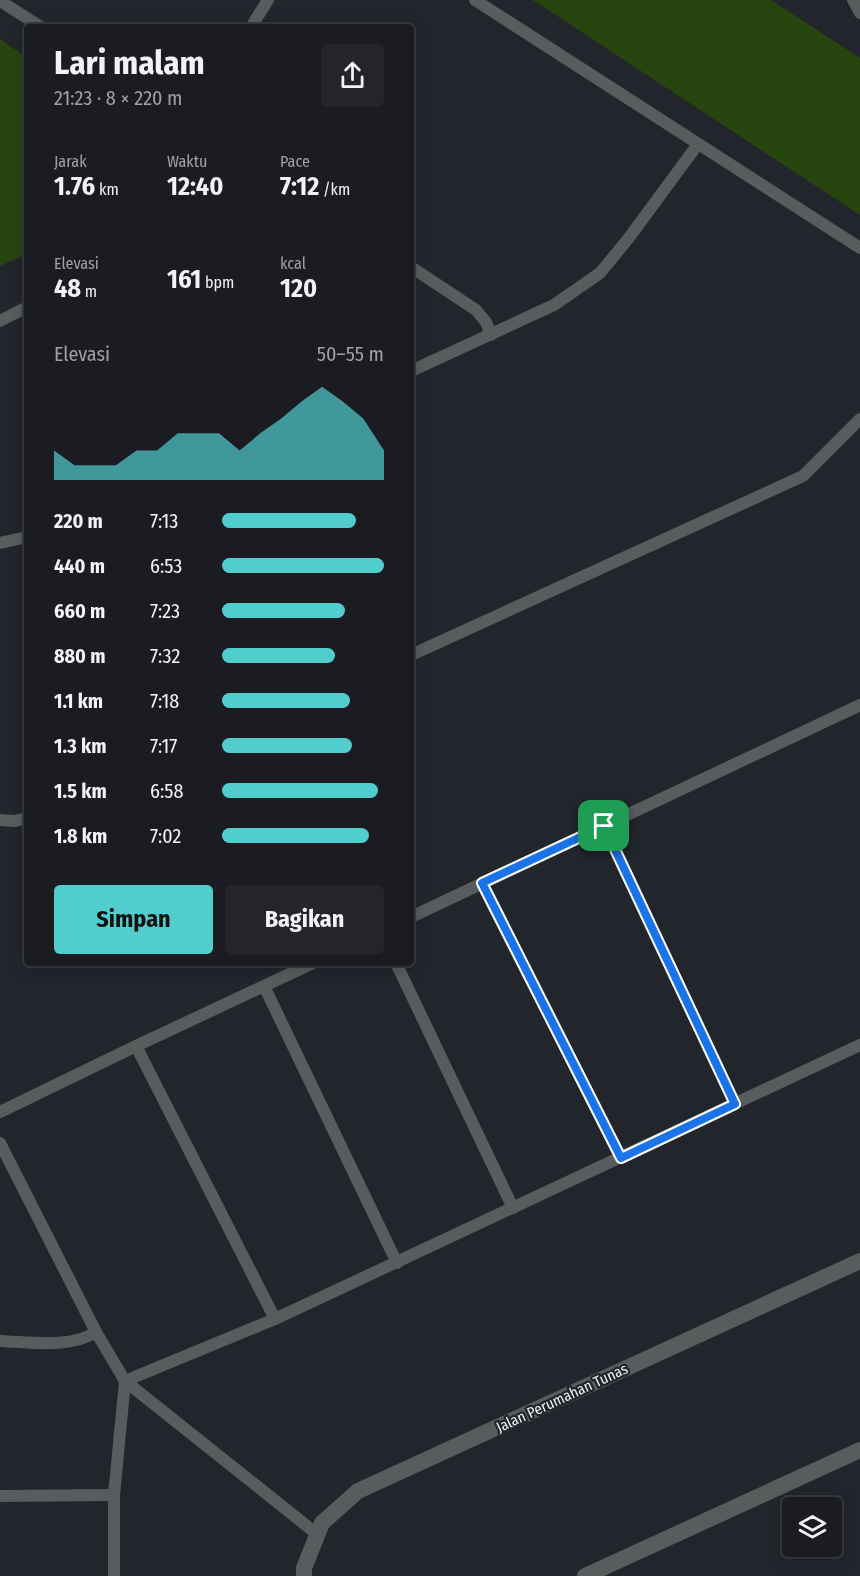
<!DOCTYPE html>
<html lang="id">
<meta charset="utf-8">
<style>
body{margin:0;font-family:"Fira Sans Condensed",sans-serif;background:#23252a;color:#f1f3f6;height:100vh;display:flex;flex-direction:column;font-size:22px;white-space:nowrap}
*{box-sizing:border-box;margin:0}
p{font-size:20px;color:#9fa1a5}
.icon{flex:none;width:33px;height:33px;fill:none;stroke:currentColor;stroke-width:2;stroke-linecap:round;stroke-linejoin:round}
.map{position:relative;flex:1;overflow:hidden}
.side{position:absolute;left:24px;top:24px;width:390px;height:942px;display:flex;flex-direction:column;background:#1a1c22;border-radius:6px;box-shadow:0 3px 15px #0003,0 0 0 2px #383a40}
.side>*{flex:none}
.tools{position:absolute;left:782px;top:1497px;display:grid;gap:12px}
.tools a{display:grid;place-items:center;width:60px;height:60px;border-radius:6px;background:#1a1c22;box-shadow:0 3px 15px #0003,0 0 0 2px #383a40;font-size:30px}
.pin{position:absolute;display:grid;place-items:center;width:51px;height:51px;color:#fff;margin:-26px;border-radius:12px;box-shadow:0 3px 9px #0006}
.round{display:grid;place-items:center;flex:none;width:63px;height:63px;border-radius:6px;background:#23252a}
.overview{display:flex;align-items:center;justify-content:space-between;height:102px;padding:0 30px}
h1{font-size:33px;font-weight:700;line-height:45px}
.metrics{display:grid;grid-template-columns:repeat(3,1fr);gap:9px;height:102px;padding:6px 30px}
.metrics div{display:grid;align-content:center}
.metrics b{font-size:26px;font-weight:700}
.metrics small{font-size:16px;font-weight:400}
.metrics p{font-size:16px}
.chart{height:168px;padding:12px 30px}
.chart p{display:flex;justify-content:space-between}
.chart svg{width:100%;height:108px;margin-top:6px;fill:#52cdcd;opacity:.7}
.button{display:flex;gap:12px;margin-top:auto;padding:12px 30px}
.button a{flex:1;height:69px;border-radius:6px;background:#52cdcd;color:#111;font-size:24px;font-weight:700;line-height:69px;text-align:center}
.button a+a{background:#23252a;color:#f1f3f6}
ul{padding:0 30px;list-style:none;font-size:20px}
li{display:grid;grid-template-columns:96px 72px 1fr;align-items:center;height:45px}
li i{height:15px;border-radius:8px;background:#52cdcd}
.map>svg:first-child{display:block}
.green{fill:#27450f}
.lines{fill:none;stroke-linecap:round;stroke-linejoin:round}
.service{stroke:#575c5d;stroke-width:12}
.minor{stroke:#575c5d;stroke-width:16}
.route-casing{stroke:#fff;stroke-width:12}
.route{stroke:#1a73e8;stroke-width:8}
.labels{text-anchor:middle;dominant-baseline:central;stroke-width:4.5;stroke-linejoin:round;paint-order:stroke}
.street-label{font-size:15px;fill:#eef0f5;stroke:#23252d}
</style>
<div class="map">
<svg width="860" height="1576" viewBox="0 0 860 1576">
<rect width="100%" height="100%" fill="#23252d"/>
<g class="green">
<path d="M533,0H771L860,58V215Z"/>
<path d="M0,39L27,58V254L0,266Z"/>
</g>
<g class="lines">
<g class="service">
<path d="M475,0L860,248"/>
<path d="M853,0L860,13"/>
<path d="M0,1L41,27"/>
<path d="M251,27L268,0"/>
<path d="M411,267L476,310L486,322L491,335"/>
<path d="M0,321L27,307"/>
<path d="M411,371L554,305L600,273L628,239L698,144"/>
<path d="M0,543L27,537"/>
<path d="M411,655L803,476L860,419"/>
<path d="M0,820L15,821L27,818"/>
<path d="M604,826L735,1104"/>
<path d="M482,883L621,1158"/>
<path d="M411,917L860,705"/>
<path d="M396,963L513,1208"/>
<path d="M264,986L397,1263"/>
<path d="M136,1046L275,1319"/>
<path d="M0,1112L136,1046L313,963"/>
<path d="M0,1143L96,1332"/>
<path d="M0,1341C31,1342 69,1349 96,1332L125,1381L317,1534"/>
<path d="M0,1496L114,1495"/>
<path d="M114,1576V1495L125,1381L275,1319L860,1045"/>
</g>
<g class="minor">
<path d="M304,1576V1568L322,1523L358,1491L860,1261"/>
<path d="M585,1576L860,1450"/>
</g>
</g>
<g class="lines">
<g class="route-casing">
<path id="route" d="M604,826L735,1104L621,1158L482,883Z"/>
</g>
<use href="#route" class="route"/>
</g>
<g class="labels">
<g class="street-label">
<text transform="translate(562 1398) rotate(-25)">Jalan Perumahan Tunas</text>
</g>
</g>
</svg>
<div class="tools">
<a><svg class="icon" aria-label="layers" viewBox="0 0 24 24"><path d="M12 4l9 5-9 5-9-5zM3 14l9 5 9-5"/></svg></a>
</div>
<div class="pin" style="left:604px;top:826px;background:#1e9e55"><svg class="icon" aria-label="arrive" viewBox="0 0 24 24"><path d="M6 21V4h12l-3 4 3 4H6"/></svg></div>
<section class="side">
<div class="overview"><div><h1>Lari malam</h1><p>21:23 · 8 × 220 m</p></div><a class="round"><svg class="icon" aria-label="share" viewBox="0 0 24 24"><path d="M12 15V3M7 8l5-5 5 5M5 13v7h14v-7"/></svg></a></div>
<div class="metrics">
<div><p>Jarak</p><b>1.76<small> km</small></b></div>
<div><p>Waktu</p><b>12:40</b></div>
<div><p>Pace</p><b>7:12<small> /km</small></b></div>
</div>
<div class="metrics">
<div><p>Elevasi</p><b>48<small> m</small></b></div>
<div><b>161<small> bpm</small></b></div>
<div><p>kcal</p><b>120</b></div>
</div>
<div class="chart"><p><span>Elevasi</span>50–55 m</p>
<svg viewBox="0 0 160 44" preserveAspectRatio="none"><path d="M0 44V32L10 38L20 38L30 38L40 32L50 32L60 25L70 25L80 25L90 32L100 25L110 19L120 12L130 6L140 12L150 19L160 32V44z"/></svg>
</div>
<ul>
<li><b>220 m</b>7:13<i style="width:83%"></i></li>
<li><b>440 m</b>6:53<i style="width:100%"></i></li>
<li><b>660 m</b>7:23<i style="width:76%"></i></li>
<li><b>880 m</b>7:32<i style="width:70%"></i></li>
<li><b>1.1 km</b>7:18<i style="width:79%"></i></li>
<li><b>1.3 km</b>7:17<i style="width:80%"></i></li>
<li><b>1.5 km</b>6:58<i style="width:96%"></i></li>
<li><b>1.8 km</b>7:02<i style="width:91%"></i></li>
</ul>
<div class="button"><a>Simpan</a><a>Bagikan</a></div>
</section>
</div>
